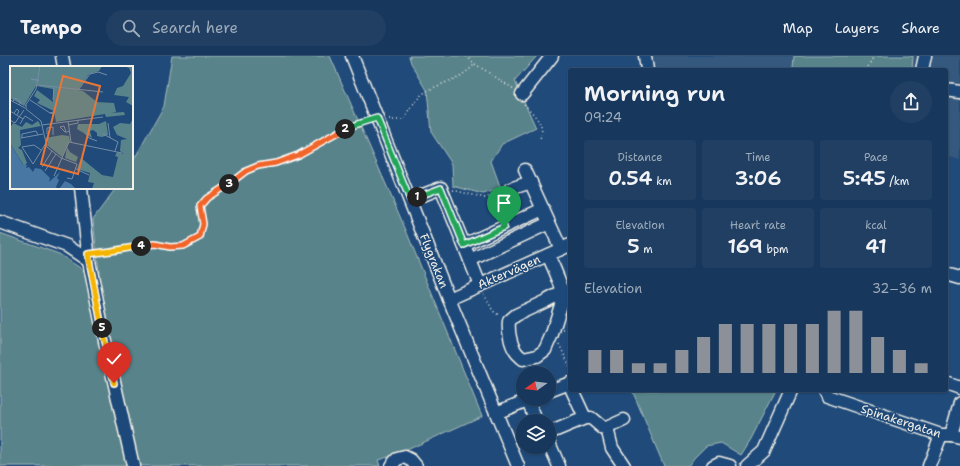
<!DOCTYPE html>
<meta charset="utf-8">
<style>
body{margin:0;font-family:"Shantell Sans",sans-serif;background:#203f62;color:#f1f3f6;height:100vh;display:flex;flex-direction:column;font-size:15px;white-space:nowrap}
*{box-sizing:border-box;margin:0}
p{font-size:13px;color:#9eacbb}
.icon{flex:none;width:22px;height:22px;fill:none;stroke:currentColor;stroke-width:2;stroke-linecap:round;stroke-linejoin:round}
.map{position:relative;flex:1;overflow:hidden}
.sheet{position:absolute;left:568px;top:12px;width:380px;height:324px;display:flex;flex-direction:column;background:#17385c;border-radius:4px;box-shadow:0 1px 3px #0004,0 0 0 1px #365272}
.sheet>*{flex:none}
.needle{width:26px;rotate:256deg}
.fabs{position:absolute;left:516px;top:310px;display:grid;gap:8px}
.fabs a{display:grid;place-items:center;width:40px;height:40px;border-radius:50%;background:#17385c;box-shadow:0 1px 3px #0004,0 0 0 1px #365272;font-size:20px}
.pin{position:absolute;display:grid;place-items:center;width:34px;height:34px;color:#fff;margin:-41px -17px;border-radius:50% 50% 50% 0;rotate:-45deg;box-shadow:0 0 4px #0007}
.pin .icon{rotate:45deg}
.km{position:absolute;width:20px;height:20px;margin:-10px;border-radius:50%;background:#222;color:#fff;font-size:11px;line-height:20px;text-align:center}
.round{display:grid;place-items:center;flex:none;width:42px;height:42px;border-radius:21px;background:#203f62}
.head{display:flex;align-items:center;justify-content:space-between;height:68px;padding:0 16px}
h1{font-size:22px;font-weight:600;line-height:30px}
.stats{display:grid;grid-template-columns:repeat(3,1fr);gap:6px;height:68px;padding:4px 16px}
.stats div{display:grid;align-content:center;border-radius:4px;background:#203f62;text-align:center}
.stats b{font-size:20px;font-weight:600}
.stats small{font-size:11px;font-weight:400}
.stats p{font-size:11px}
.chart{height:112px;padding:8px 16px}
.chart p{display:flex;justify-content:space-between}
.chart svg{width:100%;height:72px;margin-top:4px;stroke:#8c9099;stroke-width:6}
header{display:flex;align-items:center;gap:24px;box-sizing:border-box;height:56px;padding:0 20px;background:#17385c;border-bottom:1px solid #365272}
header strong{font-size:19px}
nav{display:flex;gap:22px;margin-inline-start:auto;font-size:14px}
.search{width:280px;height:36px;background:#203f62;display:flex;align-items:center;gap:10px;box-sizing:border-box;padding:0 14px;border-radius:22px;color:#9eacbb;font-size:15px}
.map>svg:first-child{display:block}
.built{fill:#34587e}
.green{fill:#58838a;stroke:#a6bab9}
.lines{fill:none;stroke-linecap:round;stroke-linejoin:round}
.minor-casing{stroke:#f4f1e8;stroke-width:15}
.path{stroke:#f4f1e8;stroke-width:1.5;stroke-dasharray:1 3;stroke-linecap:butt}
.minor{stroke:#1f4a7a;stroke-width:12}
.split-1-casing{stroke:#fff;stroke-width:8}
.split-2-casing{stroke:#fff;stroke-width:8}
.split-3-casing{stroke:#fff;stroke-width:8}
.split-4-casing{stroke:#fff;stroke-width:8}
.split-5-casing{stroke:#fff;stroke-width:8}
.split-6-casing{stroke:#fff;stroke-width:8}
.split-1{stroke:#22a559;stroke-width:5}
.split-2{stroke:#22a559;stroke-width:5}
.split-3{stroke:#f0652b;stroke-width:5}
.split-4{stroke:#f0652b;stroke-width:5}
.split-5{stroke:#f5b400;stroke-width:5}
.split-6{stroke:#f5b400;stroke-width:5}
.labels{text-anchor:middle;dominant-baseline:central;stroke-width:3;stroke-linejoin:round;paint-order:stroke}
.street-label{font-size:12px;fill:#f4f1e8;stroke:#1f4a7a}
.inset-road{fill:none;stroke:#748da6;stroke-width:1}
.view{fill:#ea7738;fill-opacity:0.15;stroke:#ea7738;stroke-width:2}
.inset-edge{fill:none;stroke:#f4f1e8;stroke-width:2}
</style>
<header>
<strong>Tempo</strong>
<div class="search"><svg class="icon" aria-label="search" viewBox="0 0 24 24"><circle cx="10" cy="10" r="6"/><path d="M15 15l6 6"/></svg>Search here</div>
<nav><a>Map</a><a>Layers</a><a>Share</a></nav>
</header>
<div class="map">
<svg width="960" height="410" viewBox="0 0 960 410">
<rect width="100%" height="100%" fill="#1f4a7a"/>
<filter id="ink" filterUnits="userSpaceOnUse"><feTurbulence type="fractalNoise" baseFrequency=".025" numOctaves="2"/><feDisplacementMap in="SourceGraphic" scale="8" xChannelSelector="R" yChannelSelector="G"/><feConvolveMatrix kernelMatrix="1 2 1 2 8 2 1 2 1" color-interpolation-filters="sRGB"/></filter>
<g filter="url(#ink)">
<g class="built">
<path d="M649,0H794L793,14H651Z"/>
<path d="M913,0H960V104L946,100V14H912Z"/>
</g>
<g class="green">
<path d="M172,0H330L405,172L482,360L398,398L378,404L380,410H0V177L59,198L100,225L93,163L116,132H132V107L164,50Z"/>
<path d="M409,0H537L515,25L536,72L502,88L491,105L501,133L483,138L453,130L452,108L431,76L427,34L411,7Z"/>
<path d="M794,0H913L912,14H841L793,12Z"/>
<path d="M632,334H776L751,383L741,399L721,387L706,390L694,402L688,410H664Z"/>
</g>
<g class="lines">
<g class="minor-casing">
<g id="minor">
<path d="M62,0L64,11"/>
<path d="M352,0L449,243L518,410"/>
<path d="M645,0L647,14"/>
<path d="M922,14L925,0"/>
<path d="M946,34L960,36"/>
<path d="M522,38L552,0"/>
<path d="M525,114L561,193"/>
<path d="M81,132L89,205L105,285L133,410"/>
<path d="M410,144L441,132L480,229"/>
<path d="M504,149L510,133L531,126"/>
<path d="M0,166L67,190L89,205"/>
<path d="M464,189L543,153"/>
<path d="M548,199C554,212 560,225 564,239L552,278L545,294L537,300L523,303C521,301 518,299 516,296C510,288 508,274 509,265L516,259L546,245L563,236"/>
<path d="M470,204L549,167"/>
<path d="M946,218L960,222"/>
<path d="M449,243L570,189"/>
<path d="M946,327L960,332"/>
<path d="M572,334L585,362"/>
<path d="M824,334L827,340L941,379H951L960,381"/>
<path d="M549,335L570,327"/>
<path d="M528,344L536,365"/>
<path d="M496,357L530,343"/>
<path d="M607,372L612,392L624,410"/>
<path d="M549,377L585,362H591L604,373L624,364"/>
<path d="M951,379L960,347"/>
<path d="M549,387L559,410"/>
<path d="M391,410L397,403L405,401L411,404L416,410"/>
<path d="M713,410L719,407L730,410"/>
<path d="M747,410L764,395L791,334"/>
<path d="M929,410L941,379"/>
</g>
</g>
<g class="path">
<path d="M466,0L475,8L514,33"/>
<path d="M866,14L874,0"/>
<path d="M524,48C533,58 548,70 539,85"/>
<path d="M389,64H403C411,56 414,44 424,37C441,26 461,24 475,8"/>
<path d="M453,134L485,142L497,138"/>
<path d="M98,197L155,188L170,191L183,190L200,181L203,168L200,150L207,142L233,126L246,115L258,111L276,107L298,99L352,70L367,65"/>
<path d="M484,238L493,255L500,260"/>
<path d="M563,274L570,272"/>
<path d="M559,288L570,311"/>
</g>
<use href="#minor" class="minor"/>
</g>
</g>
<g class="lines" filter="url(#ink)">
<g class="split-1-casing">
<path id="split-1" d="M417,141L441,132L464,189L504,171"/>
</g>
<g class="split-2-casing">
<path id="split-2" d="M345,73C356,68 366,65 377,62L410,144L417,141"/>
</g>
<g class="split-3-casing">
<path id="split-3" d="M229,128L246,115L258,110L276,107L298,99L345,73"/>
</g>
<g class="split-4-casing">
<path id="split-4" d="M141,190L155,188L170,191L183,190L200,181L203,168L200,150L207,142L229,128"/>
</g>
<g class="split-5-casing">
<path id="split-5" d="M102,272L88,198L111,195L141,190"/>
</g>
<g class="split-6-casing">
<path id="split-6" d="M102,272L114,327"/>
</g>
<use href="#split-1" class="split-1"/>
<use href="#split-2" class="split-2"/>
<use href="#split-3" class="split-3"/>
<use href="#split-4" class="split-4"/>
<use href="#split-5" class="split-5"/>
<use href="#split-6" class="split-6"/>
</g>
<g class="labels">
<g class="street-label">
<text transform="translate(434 205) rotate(68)">Flygrakan</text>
<text transform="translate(509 216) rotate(-24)">Aktervägen</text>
<text transform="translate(901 365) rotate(18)">Spinakergatan</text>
</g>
</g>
<g transform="translate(10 10)">
<rect width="123" height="123" fill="#1f4a7a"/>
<path d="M0,0H92L89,5L79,8L68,24L73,25L87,36L104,37L106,46L101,47L114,46L115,49L96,51L95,48L46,56L44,45L27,37L30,34L24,30L27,24L43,36V23L26,20L14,40L0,32ZM114,0H123V40L116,36L119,31L104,29L107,22L113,20L121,7L119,2ZM123,53V123H82L84,117L78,116L80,107L67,103L71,92L92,109L103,111L108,91L105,90L107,86L114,88L110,85L111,74L117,73L107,69L103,61L110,57L120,58ZM28,55L31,60L10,64L11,79L8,82L12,84L17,97L14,100L0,77V62L3,57L12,61L16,56L22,59ZM96,55L98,69L92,71L87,70V67L83,64L80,65L82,72L67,63L68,58H89ZM52,69L59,70L60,75L52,91L37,79L38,76L35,72ZM57,81L60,86L68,91L66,96L55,92Z" fill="#58838a"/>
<path d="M0,77L13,99H17L16,102L19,101L23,106L25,102L31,103L40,112L39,116L50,106L47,112L49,114L46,121L48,123H0ZM55,115L61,118L65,122L49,123Z" fill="#4877a4"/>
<path class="inset-road" d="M29,15L21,13L29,14M28,19L93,26M69,23L80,8L88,6L97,9M0,34L15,42M20,34L40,47L44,48L43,46L40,47M43,34L44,22M3,35L5,32L11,36L9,39M16,39V43L31,55L37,81L51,92L67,98L62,113L57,112M15,40L26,23L30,0M0,45L13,53L10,58M4,47L7,43L9,45L7,49M13,53L15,50L23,55M0,54L5,57L14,44M58,55L61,76M98,57L100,72M32,59L93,51M58,59L68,57V54M56,66L54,60L50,61L55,66H57L59,65M75,67L79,72L87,75M37,68V62L43,61V69M93,68L108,76L105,85M11,72L33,68M12,72V68L26,65L28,69M31,84L24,79L12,81L23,98L36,77M32,101L42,85M66,103L79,109M35,105L46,88M44,110L59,76L112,87"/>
<path class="view" d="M53,10L90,20L68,108L31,98Z"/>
<rect width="123" height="123" class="inset-edge"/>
</g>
</svg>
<div class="fabs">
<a><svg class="needle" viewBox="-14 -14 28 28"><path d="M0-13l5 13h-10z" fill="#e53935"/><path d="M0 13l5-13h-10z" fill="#9eacbb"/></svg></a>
<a><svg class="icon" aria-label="layers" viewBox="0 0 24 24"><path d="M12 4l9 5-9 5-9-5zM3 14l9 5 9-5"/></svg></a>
</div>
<div class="pin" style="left:504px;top:171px;background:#1e9e55"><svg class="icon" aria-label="arrive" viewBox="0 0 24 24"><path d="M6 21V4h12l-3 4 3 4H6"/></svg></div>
<div class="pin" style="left:114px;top:327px;background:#d93025"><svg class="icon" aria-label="check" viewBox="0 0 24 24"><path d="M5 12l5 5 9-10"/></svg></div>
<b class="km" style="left:417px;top:141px">1</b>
<b class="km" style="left:345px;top:73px">2</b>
<b class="km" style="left:229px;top:128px">3</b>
<b class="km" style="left:141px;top:190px">4</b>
<b class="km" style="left:102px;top:272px">5</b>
<section class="sheet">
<div class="head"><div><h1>Morning run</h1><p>09:24</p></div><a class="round"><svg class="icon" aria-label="share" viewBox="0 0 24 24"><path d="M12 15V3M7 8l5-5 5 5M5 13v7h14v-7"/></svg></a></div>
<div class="stats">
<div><p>Distance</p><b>0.54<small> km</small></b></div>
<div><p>Time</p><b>3:06</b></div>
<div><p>Pace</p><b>5:45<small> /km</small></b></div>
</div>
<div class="stats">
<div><p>Elevation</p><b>5<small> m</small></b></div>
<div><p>Heart rate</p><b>169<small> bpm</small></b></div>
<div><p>kcal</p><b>41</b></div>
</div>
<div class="chart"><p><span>Elevation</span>32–36 m</p>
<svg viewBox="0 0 160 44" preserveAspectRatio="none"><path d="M5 44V30M15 44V30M25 44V38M35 44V38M45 44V30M55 44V22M65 44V14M75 44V14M85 44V14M95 44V14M105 44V14M115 44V6M125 44V6M135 44V22M145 44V30M155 44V38"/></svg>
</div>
</section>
</div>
